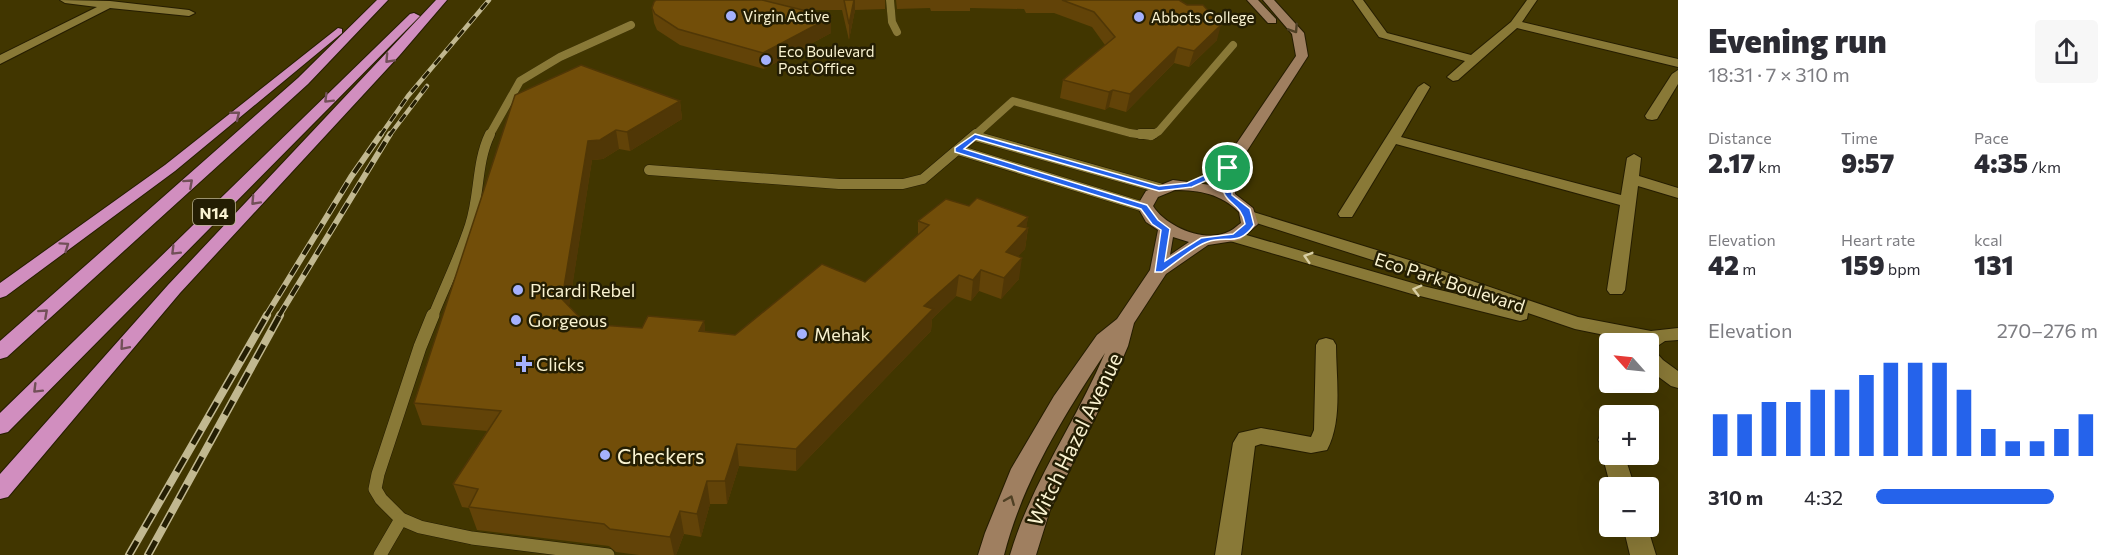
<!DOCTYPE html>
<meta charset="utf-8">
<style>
body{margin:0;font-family:Commissioner,sans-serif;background:#f7f7f7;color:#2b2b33;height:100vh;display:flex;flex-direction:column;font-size:22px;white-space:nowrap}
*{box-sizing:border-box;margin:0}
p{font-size:20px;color:#7c7c81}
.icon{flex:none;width:33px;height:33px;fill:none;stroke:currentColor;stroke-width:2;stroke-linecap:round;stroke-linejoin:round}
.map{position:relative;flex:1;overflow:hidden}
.details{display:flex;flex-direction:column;background:#fff;width:450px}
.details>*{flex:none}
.needle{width:39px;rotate:297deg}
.buttons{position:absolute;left:1599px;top:333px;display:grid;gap:12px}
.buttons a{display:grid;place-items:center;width:60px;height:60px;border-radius:6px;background:#fff;box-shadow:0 6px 24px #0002;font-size:30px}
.pin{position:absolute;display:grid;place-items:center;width:51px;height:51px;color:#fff;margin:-26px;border:3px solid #fff;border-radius:50%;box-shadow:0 2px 6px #0007}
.round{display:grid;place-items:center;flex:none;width:63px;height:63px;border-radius:6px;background:#f7f7f7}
.summary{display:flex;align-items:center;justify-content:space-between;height:102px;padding:0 30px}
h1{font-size:33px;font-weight:800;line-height:45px}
.figures{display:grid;grid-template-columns:repeat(3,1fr);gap:9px;height:102px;padding:6px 30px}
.figures div{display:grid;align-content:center}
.figures b{font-size:26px;font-weight:800}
.figures small{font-size:16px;font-weight:400}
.figures p{font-size:16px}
.chart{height:168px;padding:12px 30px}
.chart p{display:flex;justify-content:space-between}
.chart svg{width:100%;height:108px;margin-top:6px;stroke:#2563eb;stroke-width:6}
ul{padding:0 30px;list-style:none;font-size:20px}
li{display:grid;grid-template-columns:96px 72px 1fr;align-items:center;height:45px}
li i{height:15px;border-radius:8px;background:#2563eb}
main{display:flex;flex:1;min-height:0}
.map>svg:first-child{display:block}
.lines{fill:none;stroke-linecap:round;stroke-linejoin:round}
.lane-far2-casing{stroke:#251d00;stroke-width:8}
.lane-far1-casing{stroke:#251d00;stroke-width:11}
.lane-casing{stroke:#251d00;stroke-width:14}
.street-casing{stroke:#251d00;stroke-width:2}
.secondary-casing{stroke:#251d00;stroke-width:2}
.highway-casing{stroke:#251d00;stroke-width:2}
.lane-far2{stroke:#897937;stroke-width:8}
.lane-far1{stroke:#897937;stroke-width:10}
.lane{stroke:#897937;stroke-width:13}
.street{fill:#897937;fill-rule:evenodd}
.secondary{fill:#9f7f60;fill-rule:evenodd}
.highway{fill:#d18ebf;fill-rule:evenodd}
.rail-far2-casing{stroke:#c1b890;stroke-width:4.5}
.rail-far1-casing{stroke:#c1b890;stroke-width:6}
.rail-casing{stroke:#c1b890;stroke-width:8}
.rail-far2{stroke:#241e03;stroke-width:3;stroke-dasharray:9;stroke-linecap:butt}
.rail-far1{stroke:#241e03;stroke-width:4;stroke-dasharray:12;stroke-linecap:butt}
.rail{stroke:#241e03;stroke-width:5;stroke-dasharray:16;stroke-linecap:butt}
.wall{fill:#624308}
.shaded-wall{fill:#503706}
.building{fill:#724e09;stroke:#503706;stroke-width:1.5}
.oneway{stroke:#4f4024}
.oneway2{stroke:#725058}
.oneway3{stroke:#d8cea3}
.route{fill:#2563eb;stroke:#fff;stroke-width:1.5;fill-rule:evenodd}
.poi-dot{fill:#a5b1fc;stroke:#241e03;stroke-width:2}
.labels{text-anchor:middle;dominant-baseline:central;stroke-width:5;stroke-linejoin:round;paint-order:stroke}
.far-poi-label{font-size:15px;fill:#faf3d1;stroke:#241e03;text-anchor:start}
.shield{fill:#241e03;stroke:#bab393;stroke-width:1.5}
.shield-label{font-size:16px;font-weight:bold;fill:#faf3d1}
.street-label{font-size:18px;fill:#faf3d1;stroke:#241e03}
.poi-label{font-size:18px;fill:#faf3d1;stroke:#241e03;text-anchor:start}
.near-street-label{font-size:21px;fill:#faf3d1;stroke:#241e03}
.near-poi-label{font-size:21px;fill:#faf3d1;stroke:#241e03;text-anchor:start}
</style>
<main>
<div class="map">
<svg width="1678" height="555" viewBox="0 0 1678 555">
<rect width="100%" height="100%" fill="#413600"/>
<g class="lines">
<g class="lane-far2-casing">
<g id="lane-far2">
<path d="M890,0L892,22L897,32"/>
<path d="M489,136L520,81L560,57L631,25"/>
<path d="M974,136L1013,101L1130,133L1151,136"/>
<path d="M1151,136L1159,131L1233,45"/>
</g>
</g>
<g class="lane-far1-casing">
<g id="lane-far1">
<path d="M1140,134H1153"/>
<path d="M975,136L1159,188"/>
<path d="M958,150L1144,207"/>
<path d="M649,170L839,184H903L923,179L976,134"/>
<path d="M433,316C445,286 460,256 470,225C480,195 476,163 490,134"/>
</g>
</g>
<g class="lane-casing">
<g id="lane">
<path d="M433,315L420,347L378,474L375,489L381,499L401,519L420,527L472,538L608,555"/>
<path d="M380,555L401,519"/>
</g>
</g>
<g class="street-casing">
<g id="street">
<path d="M60,0L110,1L189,10L195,13L189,16L110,8L0,64V55L97,7L65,3Z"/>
<path d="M1353,0H1363L1387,33L1471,55L1511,22L1527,0H1537L1522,22L1678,59V67L1517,28L1458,80L1453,81L1447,77L1465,61L1379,37Z"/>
<path d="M1678,70V84L1657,119L1652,120L1647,119L1645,116L1672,74Z"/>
<path d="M1424,83L1430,87L1401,137L1621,195L1627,158L1634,154L1641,158L1639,176L1678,188V198L1638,186L1625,290L1622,294H1610L1607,290L1620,205L1396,144L1352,217H1340L1338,214L1418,87Z"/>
<path d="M1250,211L1422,264L1578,317L1651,331L1678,328V340L1665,341L1653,349L1663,360L1678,371V388L1671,386L1648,369V344H1637L1639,342L1575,329L1528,313L1527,319L1520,321L1412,294L1230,241L1228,237L1230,233L1236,232L1423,286L1507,306L1410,272L1244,219L1242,216L1244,213Z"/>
<path d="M1326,338L1333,340L1336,345C1336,378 1343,420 1327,450L1311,453L1261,444L1255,446L1241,555H1215L1233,443L1239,433L1261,428L1311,437L1314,430L1316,345L1319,340Z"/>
<path d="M1609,432L1610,454H1624L1635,488H1611L1602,454L1605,448L1598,440L1601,434Z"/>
<path d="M1623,526H1647L1656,555H1630Z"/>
</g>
</g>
<g class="secondary-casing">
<g id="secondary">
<path d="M1247,0H1258L1276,19V23H1268Z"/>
<path d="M1263,0H1274L1304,33L1308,56L1236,168L1235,194L1253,208L1258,224L1240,240L1208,245L1166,274L1134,323L1128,346L1112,383L1050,510L1036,555H1010C1031,483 1076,422 1105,353C1063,417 1023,481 1004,555H978L985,533L1011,469L1054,396L1097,335L1117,319L1150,270L1158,230L1146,222L1137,206L1146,191L1173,180L1218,186L1220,168L1296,56L1292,34ZM1175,190C1200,190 1221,194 1239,212L1241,223C1238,225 1234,229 1230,231C1206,244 1166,227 1153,206L1158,197ZM1173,237L1189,242L1170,255Z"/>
</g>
</g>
<g class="highway-casing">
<g id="highway">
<path d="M377,0H388L308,84L7,357L0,359V341L298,78Z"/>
<path d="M436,0H447L399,56L180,293L8,497L0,499V474L168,285Z"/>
<path d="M414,13L420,16L418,18L8,432L0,434V413L410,14Z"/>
<path d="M338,28L342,29V33L175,171L6,296L0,298V283L165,165Z"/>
</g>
</g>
<use href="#lane-far2" class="lane-far2"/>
<use href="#lane-far1" class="lane-far1"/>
<use href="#lane" class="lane"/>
<use href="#street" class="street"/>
<use href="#secondary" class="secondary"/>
<use href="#highway" class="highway"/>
<g class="rail-far2-casing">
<g id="rail-far2">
<path d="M380,136L408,96L489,0"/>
<path d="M389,136L427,86"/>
</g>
</g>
<g class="rail-far1-casing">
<g id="rail-far1">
<path d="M266,316L351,177L381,134"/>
<path d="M279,316L390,134"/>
</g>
</g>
<g class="rail-casing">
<g id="rail">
<path d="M129,555L267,315"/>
<path d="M148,555L280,315"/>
</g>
</g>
<use href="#rail-far2" class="rail-far2"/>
<use href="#rail-far1" class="rail-far1"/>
<use href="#rail" class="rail"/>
</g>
<g class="wall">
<path d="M656,0H885V9L855,10L849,40L842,10H803L831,17V33L764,69L680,45L657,30L654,23L652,8Z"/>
<path d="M896,0H1179L1217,40L1189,67L1174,63L1126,112L1109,107L1105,110L1060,98L1063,80L1105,45L1092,27L1054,13H1026L1024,9L970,8V11H931L930,8L897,9Z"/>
<path d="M515,95L680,101L682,119L630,151L619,149L603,159L592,160L569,306L586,324L642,328L704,321L705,332L735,335L865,282L918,235V221L969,206L1028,217L1026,228H1028L1025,249L1018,256L1019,279L1001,299L979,291L971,301L956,296L932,319L931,331L796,471L739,466L727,504H710L701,537L684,534L676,555H639L616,552L609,546L477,530L469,508L462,507L453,484L487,431L422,425L414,403Z"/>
</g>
<g class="shaded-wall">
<path d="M854,0H855V10L849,40V24Z"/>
<path d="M831,17V33L764,69L763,53Z"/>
<path d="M1221,25L1217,40L1189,67L1194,51Z"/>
<path d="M1178,47L1174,63L1126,112L1130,94Z"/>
<path d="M1113,90L1109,107L1105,110L1109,92Z"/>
<path d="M680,101L682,119L630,151L627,132Z"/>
<path d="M616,130L619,149L603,159L592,160L567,320L562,299L588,141Z"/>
<path d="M1028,217L1026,230L1028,228L1025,249L1003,273L1006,252L1018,226Z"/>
<path d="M1022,258L1019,279L1001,299L1004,278Z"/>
<path d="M981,270L979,291L971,301L973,280Z"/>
<path d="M959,275L956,296L932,319L931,331L796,471V449L924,306Z"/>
<path d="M704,321L706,342L699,331Z"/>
<path d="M737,444L739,466L727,504L725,481Z"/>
<path d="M707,481L710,504L701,537L697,514Z"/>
<path d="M680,511L684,534L676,555H674L670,537Z"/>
</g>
<g class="building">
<path d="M656,0H762L831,17L763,53L678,29L655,14L652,8L654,2Z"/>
<path d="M844,0H854L849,24Z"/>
<path d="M1062,0H1179L1187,5H1203L1221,25L1194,51L1178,47L1130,94L1113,90L1109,92L1063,80L1115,37L1094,12Z"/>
<path d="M581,65L680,101L627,132L616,130L600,140L588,141L562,299L586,324L642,328L648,316L704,321L699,331L735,335L822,264L865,282L929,225L918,221L946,199L969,206L977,198L1028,217L1018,226L1028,228L1006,252L1022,258L1004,278L981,270L973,280L959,275L924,306L933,309L796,449L737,444L725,481H707L697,514L680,511L670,537L610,529L604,524L469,507L478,489L453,484L501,411L414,403L515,95Z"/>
</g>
<defs><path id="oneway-chevron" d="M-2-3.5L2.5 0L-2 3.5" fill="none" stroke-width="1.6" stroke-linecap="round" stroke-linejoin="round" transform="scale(1.5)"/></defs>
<g class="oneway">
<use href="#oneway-chevron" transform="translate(1294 29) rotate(57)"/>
<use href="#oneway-chevron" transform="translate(1010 500) rotate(-68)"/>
</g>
<g class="oneway2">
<use href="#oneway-chevron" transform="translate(389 59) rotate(133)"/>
<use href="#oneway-chevron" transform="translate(328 99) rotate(135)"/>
<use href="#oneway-chevron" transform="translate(236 115) rotate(-39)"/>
<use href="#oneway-chevron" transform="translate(189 183) rotate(-42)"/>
<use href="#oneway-chevron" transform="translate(255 201) rotate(133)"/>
<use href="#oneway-chevron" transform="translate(65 246) rotate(-35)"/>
<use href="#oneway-chevron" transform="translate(175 251) rotate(135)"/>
<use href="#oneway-chevron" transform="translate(44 313) rotate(-42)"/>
<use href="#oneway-chevron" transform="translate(124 346) rotate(131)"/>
<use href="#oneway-chevron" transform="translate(37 389) rotate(135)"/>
</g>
<g class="oneway3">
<use href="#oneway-chevron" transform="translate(1308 257) rotate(-163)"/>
<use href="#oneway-chevron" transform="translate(1417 290) rotate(-165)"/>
</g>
<path class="route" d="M975,134L1159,186L1187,183L1225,166H1231L1232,195L1250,209L1254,225C1239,247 1227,235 1207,242C1194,246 1174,264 1162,272H1155L1161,230L1152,224L1141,209L955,152V148ZM976,139L1159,191L1192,187L1223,173C1218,208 1240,197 1245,224L1233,234L1201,238L1165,261L1170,229L1158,220L1147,205L964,149Z"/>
<g class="poi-dot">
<circle cx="731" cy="16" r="6"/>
<circle cx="1139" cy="17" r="6"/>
<circle cx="766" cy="60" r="6"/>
<circle cx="518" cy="290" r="6"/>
<circle cx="516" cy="320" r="6"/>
<circle cx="802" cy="334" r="6"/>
<path d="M521 355h6v6h6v6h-6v6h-6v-6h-6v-6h6z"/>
<circle cx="605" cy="455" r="6"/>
</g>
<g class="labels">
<g class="far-poi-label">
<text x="743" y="16">Virgin Active</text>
<text x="1151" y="17">Abbots College</text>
<text x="778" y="51">Eco Boulevard<tspan x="778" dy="17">Post Office</tspan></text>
</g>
<rect class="shield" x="193" y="199" width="42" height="26" rx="4.5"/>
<g class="shield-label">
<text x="214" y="212">N14</text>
</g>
<g class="street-label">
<text transform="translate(1450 282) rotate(18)">Eco Park Boulevard</text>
</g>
<g class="poi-label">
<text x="530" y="290">Picardi Rebel</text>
<text x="528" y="320">Gorgeous</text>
<text x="814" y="334">Mehak</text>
<text x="536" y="364">Clicks</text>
</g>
<g class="near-street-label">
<text transform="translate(1074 439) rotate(-64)">Witch Hazel Avenue</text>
</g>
<g class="near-poi-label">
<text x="617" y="455">Checkers</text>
</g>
</g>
</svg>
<div class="buttons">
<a><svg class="needle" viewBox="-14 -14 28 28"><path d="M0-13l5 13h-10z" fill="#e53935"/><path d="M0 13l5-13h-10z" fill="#7c7c81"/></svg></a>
<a>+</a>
<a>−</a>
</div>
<div class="pin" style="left:1228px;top:168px;background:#1e9e55"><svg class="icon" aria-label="arrive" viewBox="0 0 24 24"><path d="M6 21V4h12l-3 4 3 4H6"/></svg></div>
</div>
<section class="details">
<div class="summary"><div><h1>Evening run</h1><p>18:31 · 7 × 310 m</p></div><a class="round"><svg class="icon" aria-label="share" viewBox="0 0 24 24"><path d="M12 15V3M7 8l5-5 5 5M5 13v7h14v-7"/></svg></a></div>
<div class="figures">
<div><p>Distance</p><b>2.17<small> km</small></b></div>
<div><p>Time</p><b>9:57</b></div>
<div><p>Pace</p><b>4:35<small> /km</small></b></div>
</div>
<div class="figures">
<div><p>Elevation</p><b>42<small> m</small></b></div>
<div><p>Heart rate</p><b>159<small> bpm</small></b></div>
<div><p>kcal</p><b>131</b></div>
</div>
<div class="chart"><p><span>Elevation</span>270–276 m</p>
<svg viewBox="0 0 160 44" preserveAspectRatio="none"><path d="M5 44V27M15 44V27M25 44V22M35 44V22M45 44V17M55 44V17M65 44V11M75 44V6M85 44V6M95 44V6M105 44V17M115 44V33M125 44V38M135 44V38M145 44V33M155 44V27"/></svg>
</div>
<ul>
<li><b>310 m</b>4:32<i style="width:80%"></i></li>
</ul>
</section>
</main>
